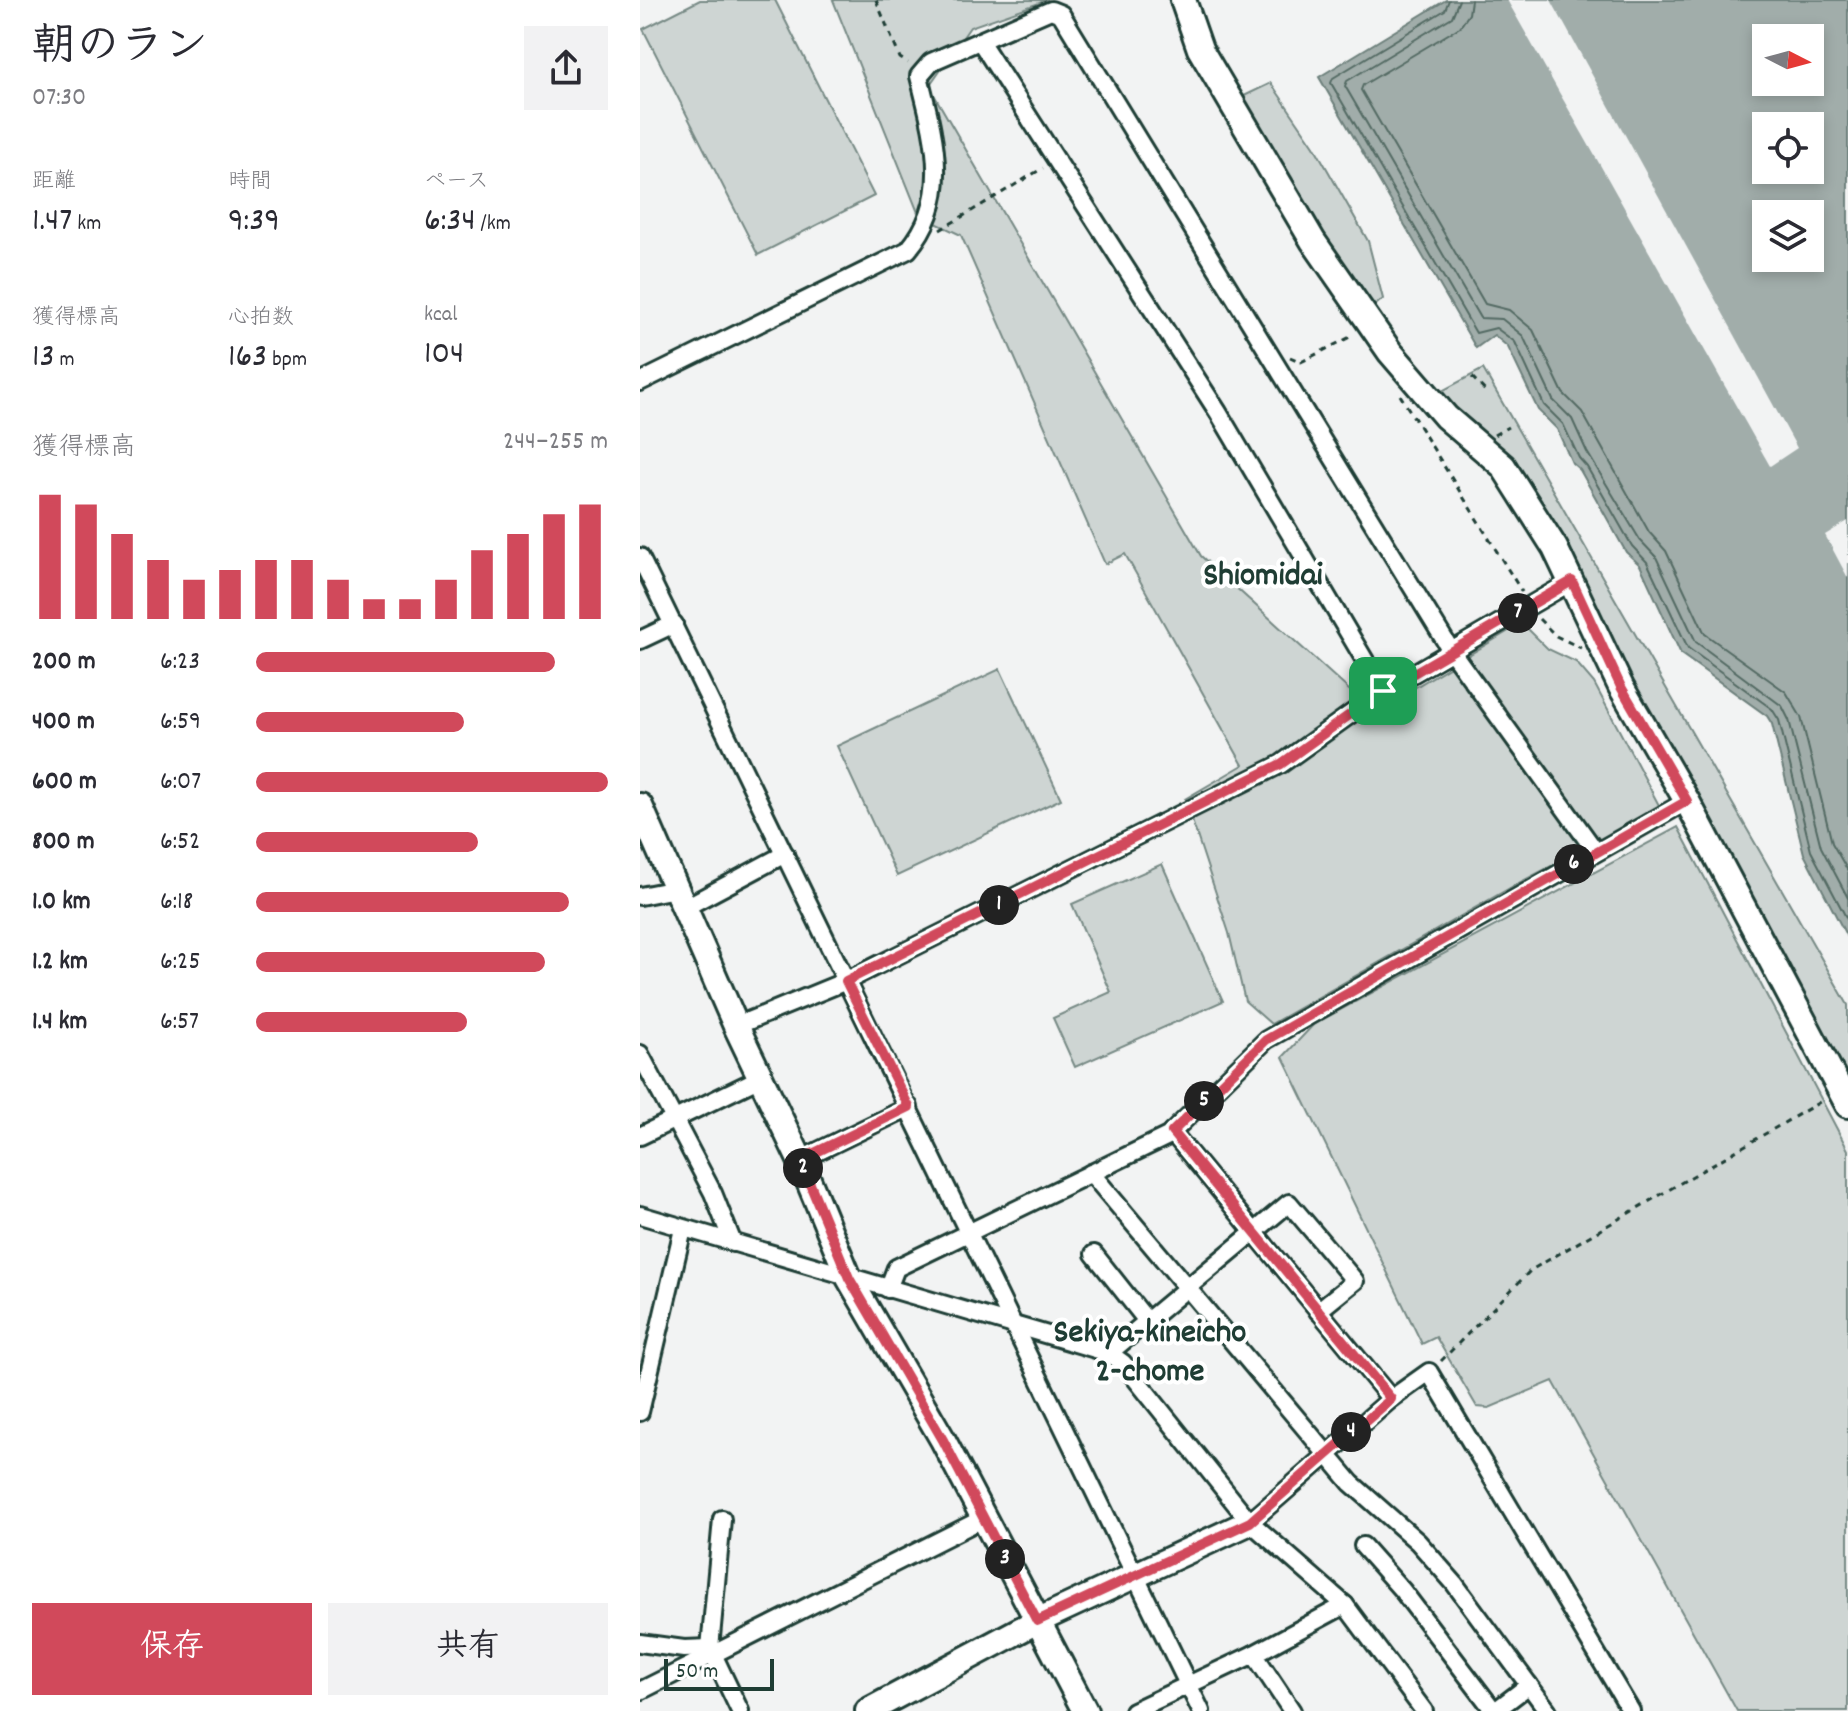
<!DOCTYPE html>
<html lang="ja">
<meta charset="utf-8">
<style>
body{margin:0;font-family:Dekko,"Klee One",sans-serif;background:#f2f2f3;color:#2b2b33;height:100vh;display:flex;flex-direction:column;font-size:30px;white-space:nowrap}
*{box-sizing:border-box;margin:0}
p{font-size:26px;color:#7c7c81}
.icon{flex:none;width:44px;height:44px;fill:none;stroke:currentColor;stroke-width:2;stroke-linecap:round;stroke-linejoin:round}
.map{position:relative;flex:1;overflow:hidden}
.drawer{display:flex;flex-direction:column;background:#fff;width:640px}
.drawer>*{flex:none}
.needle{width:52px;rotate:96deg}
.fabs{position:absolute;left:1112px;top:24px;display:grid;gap:16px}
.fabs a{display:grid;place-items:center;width:72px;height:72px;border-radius:0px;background:#fff;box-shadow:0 4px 12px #0003;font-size:40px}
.scale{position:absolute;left:24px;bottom:20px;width:110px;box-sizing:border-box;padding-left:8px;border:4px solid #1f3d34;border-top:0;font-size:22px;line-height:28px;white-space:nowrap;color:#1f3d34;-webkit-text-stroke:6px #fff;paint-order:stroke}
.pin{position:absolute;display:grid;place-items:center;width:68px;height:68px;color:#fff;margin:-34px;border-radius:16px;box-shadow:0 4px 12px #0006}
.km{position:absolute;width:40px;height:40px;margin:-20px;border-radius:50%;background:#222;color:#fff;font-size:22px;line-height:40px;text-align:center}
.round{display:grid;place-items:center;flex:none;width:84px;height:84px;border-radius:0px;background:#f2f2f3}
.headline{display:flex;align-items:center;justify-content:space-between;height:136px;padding:0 32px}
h1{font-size:44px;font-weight:600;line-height:60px}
.stats{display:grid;grid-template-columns:repeat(3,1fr);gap:12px;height:136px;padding:8px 32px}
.stats div{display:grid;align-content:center}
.stats b{font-size:34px;font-weight:600}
.stats small{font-size:22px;font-weight:400}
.stats p{font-size:22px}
.chart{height:224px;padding:16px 32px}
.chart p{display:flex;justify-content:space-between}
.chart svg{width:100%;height:144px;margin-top:8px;stroke:#d1495b;stroke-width:6}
.action{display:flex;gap:16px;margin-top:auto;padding:16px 32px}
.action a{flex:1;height:92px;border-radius:0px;background:#d1495b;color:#fff;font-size:32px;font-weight:600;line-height:92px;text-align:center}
.action a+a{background:#f2f2f3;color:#2b2b33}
ul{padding:0 32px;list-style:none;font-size:26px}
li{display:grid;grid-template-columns:128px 96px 1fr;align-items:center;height:60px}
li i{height:20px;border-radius:10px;background:#d1495b}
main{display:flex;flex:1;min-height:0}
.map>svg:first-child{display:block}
.green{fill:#ced5d3;stroke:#768984;stroke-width:2}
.water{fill:#a1adaa;stroke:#6d807b;stroke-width:2;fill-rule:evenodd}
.pier{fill:#f2f3f3}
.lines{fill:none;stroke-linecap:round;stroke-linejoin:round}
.shore{stroke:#536a63;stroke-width:2}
.street-casing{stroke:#1f3d34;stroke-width:22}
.secondary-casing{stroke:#1f3d34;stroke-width:30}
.path{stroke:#1f3d34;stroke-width:3;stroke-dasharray:6 6;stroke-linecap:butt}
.street{stroke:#fff;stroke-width:16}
.secondary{stroke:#fff;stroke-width:24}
.route-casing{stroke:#fff;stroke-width:16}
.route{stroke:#d1495b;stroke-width:10}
.labels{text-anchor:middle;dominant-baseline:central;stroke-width:8;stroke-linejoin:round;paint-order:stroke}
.neighbourhood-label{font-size:34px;font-weight:bold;fill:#1f3d34;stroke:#fff}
</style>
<main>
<section class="drawer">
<div class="headline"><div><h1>朝のラン</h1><p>07:30</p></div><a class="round"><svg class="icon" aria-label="share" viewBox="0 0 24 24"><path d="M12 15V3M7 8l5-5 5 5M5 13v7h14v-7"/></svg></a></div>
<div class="stats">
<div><p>距離</p><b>1.47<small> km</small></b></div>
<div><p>時間</p><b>9:39</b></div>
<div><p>ペース</p><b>6:34<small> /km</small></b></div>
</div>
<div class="stats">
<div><p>獲得標高</p><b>13<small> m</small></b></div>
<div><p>心拍数</p><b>163<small> bpm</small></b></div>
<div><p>kcal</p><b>104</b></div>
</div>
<div class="chart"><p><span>獲得標高</span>244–255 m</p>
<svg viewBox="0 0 160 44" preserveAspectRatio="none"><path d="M5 44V6M15 44V9M25 44V18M35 44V26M45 44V32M55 44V29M65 44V26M75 44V26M85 44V32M95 44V38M105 44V38M115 44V32M125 44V23M135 44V18M145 44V12M155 44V9"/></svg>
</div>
<ul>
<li><b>200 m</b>6:23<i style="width:85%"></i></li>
<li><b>400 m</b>6:59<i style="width:59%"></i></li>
<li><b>600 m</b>6:07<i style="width:100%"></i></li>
<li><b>800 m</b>6:52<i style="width:63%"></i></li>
<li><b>1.0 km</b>6:18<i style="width:89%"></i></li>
<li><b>1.2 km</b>6:25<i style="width:82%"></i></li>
<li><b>1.4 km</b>6:57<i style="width:60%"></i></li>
</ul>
<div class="action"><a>保存</a><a>共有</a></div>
</section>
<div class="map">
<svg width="1208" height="1711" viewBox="0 0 1208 1711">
<rect width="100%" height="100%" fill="#f2f3f3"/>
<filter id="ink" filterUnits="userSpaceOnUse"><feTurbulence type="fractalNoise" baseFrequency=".0125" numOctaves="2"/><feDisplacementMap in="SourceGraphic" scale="16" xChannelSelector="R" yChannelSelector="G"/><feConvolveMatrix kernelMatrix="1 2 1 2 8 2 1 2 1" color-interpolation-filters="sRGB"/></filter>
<g filter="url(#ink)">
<g class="green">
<path d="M60,0H135L234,196L118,255L3,29Z"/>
<path d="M193,0H408L330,27L289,86L561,556L709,690L739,709L882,623L908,649L936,662L954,683L1021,809L879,883L631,1024L605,1001L589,933L545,799L603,765L485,554L465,564L321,235L279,215Z"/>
<path d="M631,83L674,146L728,241L743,299L727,312L602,97Z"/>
<path d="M843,369L1208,1005V1083L866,454L809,409L798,393Z"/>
<path d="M360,669L421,799L257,876L197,746Z"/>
<path d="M1038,827L1208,1150V1711H1097L913,1381L849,1408L837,1407L796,1337L782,1344L643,1057L674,1024Z"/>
<path d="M522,864L583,1001L435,1067L413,1018L471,992L432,904Z"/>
</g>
<path class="water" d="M806,0H1208V939L1164,854L1132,724L1127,716L1041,654L1000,565L986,552L940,470L932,463L917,429L898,410L868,347L854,335L836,348L679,77ZM1126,38H1170V82H1126ZM1126,126H1170V170H1126ZM1126,214H1170V258H1126Z"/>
<g class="pier">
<path d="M867,0H911L1157,448L1130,466Z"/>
<path d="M1208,521V578L1185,535Z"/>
</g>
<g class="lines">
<g class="shore">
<path d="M809,0L805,10L693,78L691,83L836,333L856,328L875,342L904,405L923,424L939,458L947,467L992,546L1007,562L1048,648L1132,709L1139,720L1171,851L1208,921"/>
<path d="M819,0L812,17L707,81L705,86L840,318L862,319L883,336L913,400L932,419L947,452L1000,540L1016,557L1056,642L1142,706L1149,720L1181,847L1208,898"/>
<path d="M831,0L829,14L820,27L723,85L721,90L845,304L869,310L893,330L923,393L942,412L1009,532L1026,551L1065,634L1146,692L1161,717L1192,843L1208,871"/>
</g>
<g class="street-casing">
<g id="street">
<path d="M340,41L578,412L743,691"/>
<path d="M0,382L268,250C313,198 294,136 279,76L291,62L411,10L421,14L812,652L956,852"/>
<path d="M0,557L561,1711"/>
<path d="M0,640L34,624"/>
<path d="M0,896L36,889"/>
<path d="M44,908L145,854"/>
<path d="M96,1026L206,981L641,764L743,691L932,581"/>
<path d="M0,1054L73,1193L93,1243"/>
<path d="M532,1132L751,1399"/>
<path d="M0,1136L120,1078"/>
<path d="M160,1160L269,1107"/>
<path d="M451,1173L711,1483L778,1542L814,1583L908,1711"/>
<path d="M0,1215L469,1353L483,1363L610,1522L705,1605L784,1711"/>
<path d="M454,1254L507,1321"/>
<path d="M248,1289L256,1268L528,1136L626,1040L1047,801"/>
<path d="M469,1353L649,1203L715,1281L678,1311"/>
<path d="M0,1412L43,1229"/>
<path d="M610,1522L751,1399L789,1372L991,1711"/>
<path d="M723,1546L762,1590L854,1711"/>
<path d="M0,1643L44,1649L70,1648L100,1711"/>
<path d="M70,1648L82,1519"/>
<path d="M614,1654L652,1711"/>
<path d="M0,1691L344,1518"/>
<path d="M493,1711L614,1654L705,1605"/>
<path d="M855,1711L889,1685"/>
</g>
</g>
<g class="secondary-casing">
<g id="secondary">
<path d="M543,0L560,49L673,241L750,352L806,417L863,466L915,548L981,687L1047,801L1208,1105"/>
<path d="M0,806L96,1026L160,1160L209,1278L303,1440L445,1711"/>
<path d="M228,1711L397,1621L610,1522"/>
</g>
</g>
<g class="path">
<path d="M236,0L260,58L268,63"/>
<path d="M300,230L403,168"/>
<path d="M650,357L661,362L714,335"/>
<path d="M832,377L848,394"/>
<path d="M760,395L882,592"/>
<path d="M854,435L868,427"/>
<path d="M899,619L916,636L941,648"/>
<path d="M801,1361L891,1270L1185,1099"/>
</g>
<use href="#street" class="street"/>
<use href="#secondary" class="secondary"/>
</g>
</g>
<g class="lines" filter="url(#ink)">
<g class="route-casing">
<path id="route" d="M932,581L981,687L1047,801L626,1040L532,1132L751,1399L610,1522L397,1621L303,1440L209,1278L160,1160L269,1107L206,981L641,764L743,691Z"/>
</g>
<use href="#route" class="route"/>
</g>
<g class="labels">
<g class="neighbourhood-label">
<text x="623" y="577">Shiomidai</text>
<text x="510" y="1334">Sekiya-kineicho<tspan x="510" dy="39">2-chome</tspan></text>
</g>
</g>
</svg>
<div class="fabs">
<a><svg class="needle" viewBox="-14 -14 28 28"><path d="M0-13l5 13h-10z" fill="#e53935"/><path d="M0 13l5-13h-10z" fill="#7c7c81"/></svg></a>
<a><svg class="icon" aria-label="locate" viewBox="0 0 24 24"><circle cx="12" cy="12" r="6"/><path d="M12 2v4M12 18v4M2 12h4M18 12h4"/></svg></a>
<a><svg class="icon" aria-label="layers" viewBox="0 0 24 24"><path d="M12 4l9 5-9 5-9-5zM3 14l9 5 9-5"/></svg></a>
</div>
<div class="scale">50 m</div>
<div class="pin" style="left:743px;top:691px;background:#1e9e55"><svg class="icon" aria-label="arrive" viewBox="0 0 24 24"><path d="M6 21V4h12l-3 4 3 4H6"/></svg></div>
<b class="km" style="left:359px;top:905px">1</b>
<b class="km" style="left:163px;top:1168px">2</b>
<b class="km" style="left:365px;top:1559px">3</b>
<b class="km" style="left:711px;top:1432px">4</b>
<b class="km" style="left:564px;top:1101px">5</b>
<b class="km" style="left:934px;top:864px">6</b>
<b class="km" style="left:878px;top:613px">7</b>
</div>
</main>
